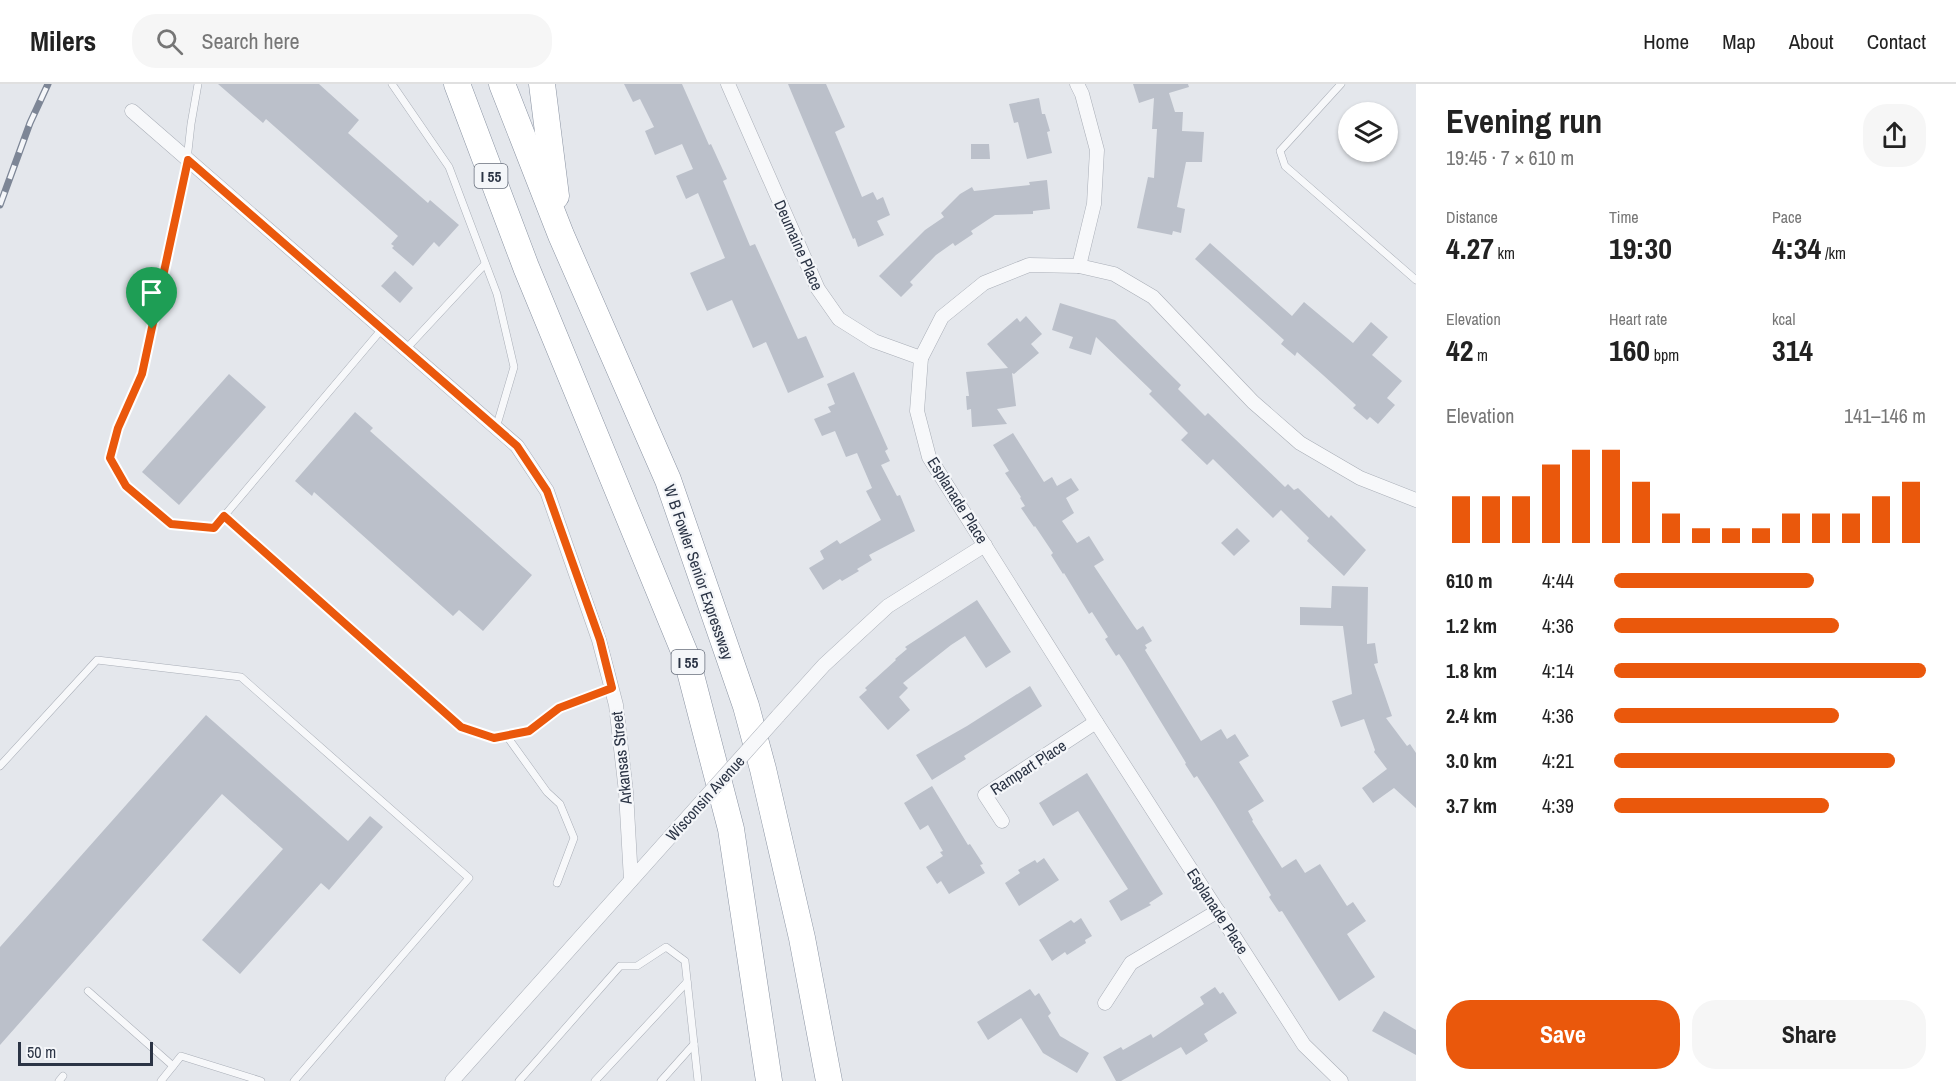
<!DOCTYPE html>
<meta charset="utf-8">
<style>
body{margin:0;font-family:"Archivo Narrow",sans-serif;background:#f6f6f6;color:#222;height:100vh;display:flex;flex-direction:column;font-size:22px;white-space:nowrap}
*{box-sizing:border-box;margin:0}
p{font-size:20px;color:#767676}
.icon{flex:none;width:33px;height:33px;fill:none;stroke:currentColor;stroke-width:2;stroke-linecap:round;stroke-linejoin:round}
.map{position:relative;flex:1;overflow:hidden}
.panel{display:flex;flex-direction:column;background:#fff;width:540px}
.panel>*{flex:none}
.fabs{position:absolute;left:1338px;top:18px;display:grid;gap:12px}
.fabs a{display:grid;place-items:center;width:60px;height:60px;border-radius:50%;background:#fff;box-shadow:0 2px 4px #0004;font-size:30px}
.scale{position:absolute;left:18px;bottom:15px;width:135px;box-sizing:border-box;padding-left:6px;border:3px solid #2b3445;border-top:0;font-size:16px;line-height:21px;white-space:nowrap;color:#2b3445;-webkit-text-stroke:4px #f4f6f9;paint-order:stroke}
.pin{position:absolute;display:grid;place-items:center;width:51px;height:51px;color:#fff;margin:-62px -26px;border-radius:50% 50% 50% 0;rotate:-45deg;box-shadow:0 0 6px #0007}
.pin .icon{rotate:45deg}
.round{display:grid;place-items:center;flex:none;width:63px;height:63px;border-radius:24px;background:#f6f6f6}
.summary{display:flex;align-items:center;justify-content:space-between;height:102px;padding:0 30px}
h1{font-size:33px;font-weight:700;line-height:45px}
.figures{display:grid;grid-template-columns:repeat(3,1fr);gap:9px;height:102px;padding:6px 30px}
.figures div{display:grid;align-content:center}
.figures b{font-size:30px;font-weight:700}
.figures small{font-size:16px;font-weight:400}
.figures p{font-size:16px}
.chart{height:168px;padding:12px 30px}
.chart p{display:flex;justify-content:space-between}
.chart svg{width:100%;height:108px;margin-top:6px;stroke:#ea580c;stroke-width:6}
.action{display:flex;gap:12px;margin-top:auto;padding:12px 30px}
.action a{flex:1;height:69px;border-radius:24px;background:#ea580c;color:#fff;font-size:24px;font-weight:700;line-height:69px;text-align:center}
.action a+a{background:#f6f6f6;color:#222}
ul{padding:0 30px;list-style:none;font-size:20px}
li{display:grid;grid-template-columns:96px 72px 1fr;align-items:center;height:45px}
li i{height:15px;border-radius:8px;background:#ea580c}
header{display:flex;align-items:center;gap:36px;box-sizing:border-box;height:84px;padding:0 30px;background:#fff;border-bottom:2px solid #e0e0e0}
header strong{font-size:28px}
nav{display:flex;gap:33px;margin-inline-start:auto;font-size:21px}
.search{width:420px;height:54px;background:#f6f6f6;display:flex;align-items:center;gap:15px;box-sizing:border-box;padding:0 21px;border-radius:24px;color:#767676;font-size:22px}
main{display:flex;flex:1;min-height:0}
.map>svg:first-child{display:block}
.building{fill:#bbc0ca}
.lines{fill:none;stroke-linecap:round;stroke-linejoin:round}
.lane-casing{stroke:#a9aeb7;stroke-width:8}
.street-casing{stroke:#a9aeb7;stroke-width:15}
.highway-casing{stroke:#8b94a3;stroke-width:27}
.lane{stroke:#f7f8fa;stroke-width:7}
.street{stroke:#f7f8fa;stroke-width:14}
.highway{stroke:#fff;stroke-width:26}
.rail-casing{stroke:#7d8696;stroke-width:7}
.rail{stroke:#f4f6f9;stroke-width:4.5;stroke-dasharray:14;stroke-linecap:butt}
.street-bridge-casing{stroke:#a9aeb7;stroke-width:15;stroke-linecap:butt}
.street-bridge{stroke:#f7f8fa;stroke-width:14}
.route-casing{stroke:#fff;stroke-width:12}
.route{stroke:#ea580c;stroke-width:8}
.labels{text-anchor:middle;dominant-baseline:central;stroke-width:4.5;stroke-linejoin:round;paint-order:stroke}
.shield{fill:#f4f6f9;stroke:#676e7b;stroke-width:1.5}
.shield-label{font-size:15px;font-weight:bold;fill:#2b3445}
.street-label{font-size:16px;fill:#2b3445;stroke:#f4f6f9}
</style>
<header>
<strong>Milers</strong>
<div class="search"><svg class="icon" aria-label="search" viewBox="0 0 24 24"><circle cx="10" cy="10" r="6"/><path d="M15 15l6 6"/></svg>Search here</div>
<nav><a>Home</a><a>Map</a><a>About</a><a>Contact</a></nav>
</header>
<main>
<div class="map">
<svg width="1416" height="997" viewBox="0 0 1416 997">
<rect width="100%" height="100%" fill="#e4e7ec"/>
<g class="building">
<path d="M218,0H319L359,36L348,49L428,119L430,116L459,141L439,163L434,158L413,182L392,164L394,162L391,160L398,152L266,35L263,39Z"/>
<path d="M624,0H682L709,61L711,60L727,95L723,97L750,162L755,160L798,255L806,252L824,293L788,309L766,258L753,264L732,216L707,227L690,189L725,174L698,109L686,115L676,92L693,85L682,60L655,71L645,47L654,43L640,15L633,18Z"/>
<path d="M788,0H826L845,43L835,48L862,113L873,108L877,116L883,113L890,131L877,137L884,151L858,163L855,154L853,155Z"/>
<path d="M1133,0H1188L1189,3L1169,9L1175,28H1183L1182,47L1204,48L1202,78H1186L1177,123L1185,125L1181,149L1173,147L1172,151L1137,144L1148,93L1154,94L1157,45H1152L1154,14L1139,19Z"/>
<path d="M1039,14L1042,30H1045L1050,47L1047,48L1052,69L1027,75L1018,38L1014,39L1009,20Z"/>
<path d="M971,60H989L990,75H971Z"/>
<path d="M1047,96L1050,125L1033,127V130L995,131L971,147L973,150L955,162L953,159L936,171L910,198L913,201L901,213L879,192L925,146L944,133L941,129L960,110L972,103L974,107L1030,101L1029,98Z"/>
<path d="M1210,159L1292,232L1304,218L1353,259L1371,238L1388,253L1372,271L1402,297L1387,314L1395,321L1378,340L1370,333L1367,336L1353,324L1356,321L1323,291L1297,268L1295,272L1281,260L1284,256L1195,175Z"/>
<path d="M395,187L413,204L400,219L381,202Z"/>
<path d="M1060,219L1115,236L1181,301L1178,305L1205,332L1208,329L1285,403L1288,400L1294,406L1298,404L1329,434L1331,431L1366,466L1344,492L1307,457L1309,454L1281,426L1273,434L1213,375L1207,381L1181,356L1188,349L1149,310L1152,307L1096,253L1091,271L1069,264L1073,253L1052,246Z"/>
<path d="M1026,232L1042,250L1031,260L1039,269L1014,290L1012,289L1016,322L997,325L1007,340L972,343L971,325L967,326L966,312H969L966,288L1008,284L987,260L1017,234L1020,238Z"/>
<path d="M854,288L888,365L885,367L890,377L881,381L897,412L900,411L915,447L869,471L872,476L857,485L859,487L842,497L840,495L823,506L809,484L824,475L820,467L837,456L840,460L881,436L866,407L872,404L857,369L846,373L835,347L822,352L814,335L831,328L828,323L835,320L827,300Z"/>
<path d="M229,290L266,323L179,421L142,388Z"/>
<path d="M355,328L373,344L370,347L532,491L483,547L459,526L453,532L314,408L312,412L295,397Z"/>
<path d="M1013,349L1044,398L1052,393L1057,402L1071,394L1079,406L1066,414L1074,429L1062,437L1077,459L1089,452L1104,476L1094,482L1134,542L1137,546L1143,542L1152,557L1145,561L1147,564L1145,566L1201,657L1221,645L1227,655L1235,650L1249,672L1239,678L1264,717L1248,727L1253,736L1252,737L1282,784L1296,775L1305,789L1320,780L1347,822L1353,818L1366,837L1347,850L1375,893L1339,917L1282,827L1279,828L1269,813L1271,811L1215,720L1197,692L1194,694L1185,680L1186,679L1125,579L1119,570L1116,572L1105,555L1108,553L1092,528L1089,530L1064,489L1063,490L1051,471L1053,469L1035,442L1034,443L1021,424L1025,422L1020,414L1021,413L1005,389L1009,387L993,361Z"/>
<path d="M1237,444L1250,457L1234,472L1221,459Z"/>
<path d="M1332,502L1368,503L1367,560L1375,559L1378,579L1374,580L1392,632L1386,634L1407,662L1410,660L1416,669V724L1394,704L1373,719L1362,704L1387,685L1374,668L1375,666L1364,635L1341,643L1332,617L1352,610L1343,542L1300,541V523L1331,524Z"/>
<path d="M977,516L1011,568L986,584L965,552L951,561L903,599L908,604L899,613L910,626L888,646L859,613L867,606L865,604L896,576L895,575L907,565L905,563Z"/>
<path d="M1030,602L1042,622L964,672L966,675L932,696L916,671L967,642Z"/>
<path d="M206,631L348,757L370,732L383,743L329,806L321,799L240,890L202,856L283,765L222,710L0,961V863Z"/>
<path d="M1087,689L1163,810L1149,819L1151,821L1121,837L1109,817L1128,805L1078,727L1053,742L1039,719Z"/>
<path d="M932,702L968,761L970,760L983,780L980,781L985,789L949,810L941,797L937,800L926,783L943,772L940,768L943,767L928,741L920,746L904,719Z"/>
<path d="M1044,774L1059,796L1019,822L1005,799L1020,789L1018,786L1035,776L1037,779Z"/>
<path d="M1081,834L1092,852L1085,856L1086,859L1067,871L1065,868L1052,877L1039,856L1071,836L1074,839Z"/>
<path d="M1215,903L1220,910L1223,908L1237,929L1204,950L1208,957L1186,971L1181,963L1121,997H1116L1103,973L1121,963L1123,966L1151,950L1153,954L1204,920L1200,913Z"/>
<path d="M1030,905L1035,912L1039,909L1051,929L1048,932L1060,952L1089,969L1077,989L1043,969L1021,934L988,956L977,938Z"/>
<path d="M1384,927L1416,946V971L1372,947Z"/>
</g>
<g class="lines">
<g class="lane-casing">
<g id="lane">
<path d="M198,0L191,40L187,76L142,290L118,344L110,374L127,402L171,440L214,444L382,245"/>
<path d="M392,0L449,83L497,210L514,283L496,344"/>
<path d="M1341,0L1280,67L1285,82L1416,196"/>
<path d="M406,265L485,180"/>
<path d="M224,432L461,643L494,654L529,647L559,624L612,604"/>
<path d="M506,651L547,708L560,720L574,754L557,799"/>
<path d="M0,682L97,576L241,593L469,794L294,997"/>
<path d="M88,907L173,982"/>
<path d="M59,997L63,992"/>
<path d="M161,997L181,972L261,997"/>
<path d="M519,997L620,882H637L666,863L685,877L698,997"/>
<path d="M595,997L687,898"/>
<path d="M661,997L694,960"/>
</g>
</g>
<g class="street-casing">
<g id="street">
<path d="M728,0L818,205L839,235L874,257L921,274"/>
<path d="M1077,0L1082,10L1097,66L1094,120L1079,182"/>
<path d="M132,27L517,362L547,407L599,556L616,621L626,708L631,796"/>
<path d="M778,632L824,581L888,522L985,461"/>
<path d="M1002,737L985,711L1096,638"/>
<path d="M1105,919L1131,879L1218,827"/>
<path d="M452,997L703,716"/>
<path d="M1341,997L1304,961L1096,638L929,373L917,327L921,274L942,233L984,199L1029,181L1079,182L1114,190L1153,213L1253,318L1300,359L1360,394L1416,416"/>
</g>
</g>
<g class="highway-casing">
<g id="highway">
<path d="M457,0L526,183L686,572L731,745L769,997"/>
<path d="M502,0L561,151L668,396L746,622L763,685L802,854L829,997"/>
<path d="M542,0L556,112"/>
</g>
</g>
<use href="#lane" class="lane"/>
<use href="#street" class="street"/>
<use href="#highway" class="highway"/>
<g class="rail-casing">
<path id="rail" d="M0,121L30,39L48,0"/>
</g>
<use href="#rail" class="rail"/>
<g class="street-bridge-casing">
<path id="street-bridge" d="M703,716L778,632"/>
</g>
<use href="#street-bridge" class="street-bridge"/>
</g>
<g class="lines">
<g class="route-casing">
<path id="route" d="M188,76L517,362L547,407L600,556L612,604L559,624L529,647L494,654L461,643L224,432L214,444L171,440L126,402L110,374L118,344L142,290Z"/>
</g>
<use href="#route" class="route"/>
</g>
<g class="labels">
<g class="shield">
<rect x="474.5" y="80" width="33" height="24" rx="4.5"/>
<rect x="671.5" y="566" width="33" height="24" rx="4.5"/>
</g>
<g class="shield-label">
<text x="491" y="92">I 55</text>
<text x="688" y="578">I 55</text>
</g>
<g class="street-label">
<text transform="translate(799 161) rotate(66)">Deumaine Place</text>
<text transform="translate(958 416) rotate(58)">Esplanade Place</text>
<text transform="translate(699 488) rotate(71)">W B Fowler Senior Expressway</text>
<text transform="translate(621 674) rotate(-96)">Arkansas Street</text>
<text transform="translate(1028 683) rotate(-33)">Rampart Place</text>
<text transform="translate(705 714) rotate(-48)">Wisconsin Avenue</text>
<text transform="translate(1218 827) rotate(57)">Esplanade Place</text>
</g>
</g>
</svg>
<div class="fabs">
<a><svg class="icon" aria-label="layers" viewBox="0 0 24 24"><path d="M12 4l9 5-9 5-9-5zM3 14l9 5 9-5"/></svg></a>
</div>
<div class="scale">50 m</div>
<div class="pin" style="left:152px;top:245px;background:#1e9e55"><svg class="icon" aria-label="arrive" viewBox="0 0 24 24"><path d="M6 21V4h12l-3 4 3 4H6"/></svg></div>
</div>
<section class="panel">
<div class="summary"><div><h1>Evening run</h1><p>19:45 · 7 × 610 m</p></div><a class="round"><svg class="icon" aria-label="share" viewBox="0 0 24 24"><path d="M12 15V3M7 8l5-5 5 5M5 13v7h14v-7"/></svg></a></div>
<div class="figures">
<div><p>Distance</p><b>4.27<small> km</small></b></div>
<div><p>Time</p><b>19:30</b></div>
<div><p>Pace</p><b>4:34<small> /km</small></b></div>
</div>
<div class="figures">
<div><p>Elevation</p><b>42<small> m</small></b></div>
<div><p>Heart rate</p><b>160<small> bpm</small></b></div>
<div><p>kcal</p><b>314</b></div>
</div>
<div class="chart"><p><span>Elevation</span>141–146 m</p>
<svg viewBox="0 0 160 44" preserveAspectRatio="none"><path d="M5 44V25M15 44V25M25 44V25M35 44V12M45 44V6M55 44V6M65 44V19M75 44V32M85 44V38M95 44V38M105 44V38M115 44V32M125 44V32M135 44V32M145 44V25M155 44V19"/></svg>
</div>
<ul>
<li><b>610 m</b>4:44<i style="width:64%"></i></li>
<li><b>1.2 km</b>4:36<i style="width:72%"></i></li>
<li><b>1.8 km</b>4:14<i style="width:100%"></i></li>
<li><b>2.4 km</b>4:36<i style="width:72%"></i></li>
<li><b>3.0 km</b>4:21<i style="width:90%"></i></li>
<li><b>3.7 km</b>4:39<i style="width:69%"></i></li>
</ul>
<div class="action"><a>Save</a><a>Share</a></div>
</section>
</main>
